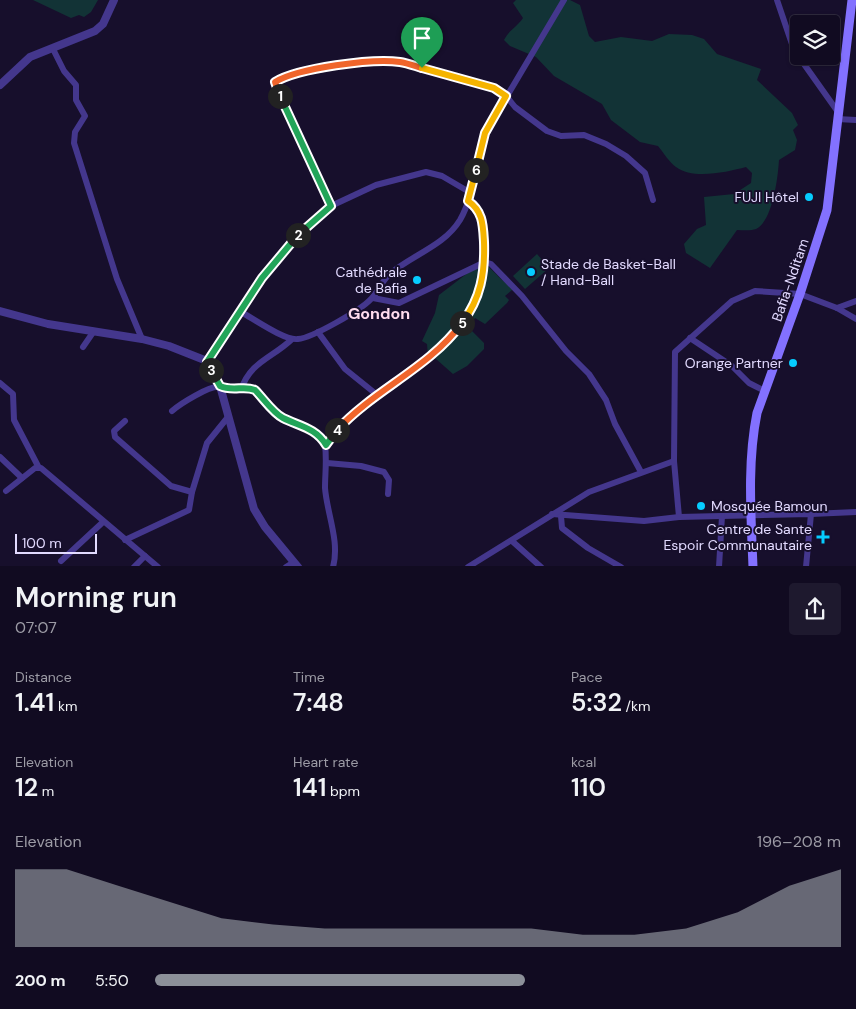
<!DOCTYPE html>
<meta charset="utf-8">
<style>
body{margin:0;font-family:"DM Sans",sans-serif;background:#1e192e;color:#f1f3f6;height:100vh;display:flex;flex-direction:column;font-size:19px;white-space:nowrap}
*{box-sizing:border-box;margin:0}
p{font-size:16px;color:#9c9ba5}
.icon{flex:none;width:28px;height:28px;fill:none;stroke:currentColor;stroke-width:2;stroke-linecap:round;stroke-linejoin:round}
.map{position:relative;height:566px;overflow:hidden}
.panel{display:flex;flex-direction:column;background:#110b21;flex:1}
.panel>*{flex:none}
.fabs{position:absolute;left:790px;top:15px;display:grid;gap:10px}
.fabs a{display:grid;place-items:center;width:50px;height:50px;border-radius:5px;background:#110b21;box-shadow:0 1px 4px #0004,0 0 0 1px #302b3f;font-size:25px}
.scale{position:absolute;left:15px;bottom:12px;width:82px;box-sizing:border-box;padding-left:5px;border:2px solid #e2daff;border-top:0;font-size:14px;line-height:18px;white-space:nowrap;color:#e2daff;-webkit-text-stroke:4px #170f2c;paint-order:stroke}
.pin{position:absolute;display:grid;place-items:center;width:42px;height:42px;color:#fff;margin:-51px -21px;border-radius:50% 50% 50% 0;rotate:-45deg;box-shadow:0 0 5px #0007}
.pin .icon{rotate:45deg}
.km{position:absolute;width:25px;height:25px;margin:-12px;border-radius:50%;background:#222;color:#fff;font-size:14px;line-height:25px;text-align:center}
.round{display:grid;place-items:center;flex:none;width:52px;height:52px;border-radius:5px;background:#1e192e}
.overview{display:flex;align-items:center;justify-content:space-between;height:85px;padding:0 15px}
h1{font-size:28px;font-weight:600;line-height:38px}
.figures{display:grid;grid-template-columns:repeat(3,1fr);gap:8px;height:85px;padding:5px 15px}
.figures div{display:grid;align-content:center}
.figures b{font-size:25px;font-weight:600}
.figures small{font-size:14px;font-weight:400}
.figures p{font-size:14px}
.chart{height:140px;padding:10px 15px}
.chart p{display:flex;justify-content:space-between}
.chart svg{width:100%;height:90px;margin-top:5px;fill:#8c9099;opacity:.7}
ul{padding:0 15px;list-style:none;font-size:16px}
li{display:grid;grid-template-columns:80px 60px 1fr;align-items:center;height:38px}
li i{height:12px;border-radius:6px;background:#8c9099}
.map>svg:first-child{display:block}
.green{fill:#123336}
.lines{fill:none;stroke-linecap:round;stroke-linejoin:round}
.minor{stroke:#44378d;stroke-width:6}
.tertiary{stroke:#44378d;stroke-width:8}
.secondary{stroke:#8371ff;stroke-width:9}
.split-1-casing{stroke:#fff;stroke-width:10}
.split-2-casing{stroke:#fff;stroke-width:10}
.split-3-casing{stroke:#fff;stroke-width:10}
.split-4-casing{stroke:#fff;stroke-width:10}
.split-5-casing{stroke:#fff;stroke-width:10}
.split-6-casing{stroke:#fff;stroke-width:10}
.split-7-casing{stroke:#fff;stroke-width:10}
.split-1{stroke:#f0652b;stroke-width:6}
.split-2{stroke:#22a559;stroke-width:6}
.split-3{stroke:#22a559;stroke-width:6}
.split-4{stroke:#22a559;stroke-width:6}
.split-5{stroke:#f0652b;stroke-width:6}
.split-6{stroke:#f5b400;stroke-width:6}
.split-7{stroke:#f5b400;stroke-width:6}
.poi-dot{fill:#06ccff;stroke:#170f2c;stroke-width:2}
.labels{text-anchor:middle;dominant-baseline:central;stroke-width:4;stroke-linejoin:round;paint-order:stroke}
.poi-label{font-size:14px;fill:#e2daff;stroke:#170f2c;text-anchor:end}
.street-label{font-size:14px;fill:#e2daff;stroke:#170f2c}
.quarter-label{font-size:16px;font-weight:bold;fill:#ffdcee;stroke:#170f2c}
</style>
<div class="map">
<svg width="856" height="567" viewBox="0 0 856 567">
<rect width="100%" height="100%" fill="#170f2c"/>
<g class="green">
<path d="M33,0H98L91,12L84,17L79,15L71,18Z"/>
<path d="M516,0H570L580,5L589,36L595,42L621,37L652,41L669,34L692,35L704,39L717,54L761,69L757,80L792,113L798,125L793,130L797,140L795,150L779,160C778,176 773,221 756,229C751,231 743,230 737,230L710,268L686,253L684,244L697,229L706,225L704,197L734,194L751,183L752,173L746,167C727,172 693,180 676,167C669,162 663,152 658,146L640,142L611,120L602,104L554,76L536,57L510,46L504,40C509,30 517,27 523,18L513,3Z"/>
<path d="M537,254L549,268L525,289L513,276Z"/>
<path d="M482,262C494,269 499,281 513,287L512,290L505,296L509,300L507,303L485,324L475,318L469,328L484,343V349L467,366L453,374L436,359L428,356L427,344L422,341L435,313L439,295Z"/>
</g>
<g class="lines">
<g class="minor">
<path d="M777,0L794,50L838,112"/>
<path d="M53,49L64,71L76,85V100L85,116L75,132L74,143L117,279L142,339"/>
<path d="M837,119L856,120"/>
<path d="M331,206L275,82L302,70L376,61L399,62L494,88L503,92L515,107L547,131L561,136L584,135L606,144L626,156L645,173L653,200"/>
<path d="M373,298L399,303L485,262L491,264L522,296L566,351L589,374L606,400L615,424L641,472"/>
<path d="M837,308L856,301"/>
<path d="M241,312L262,278L300,233L331,206L376,185L426,172L442,176L471,193"/>
<path d="M318,332L345,369L376,394"/>
<path d="M690,338L732,366L749,383L765,391"/>
<path d="M83,347L94,331"/>
<path d="M207,361L241,312C254,319 285,341 298,339C312,338 361,310 371,299C379,291 382,280 391,273C414,254 444,246 460,220C475,194 475,161 485,133L564,0"/>
<path d="M0,383L13,394L14,420L38,466"/>
<path d="M241,390C250,362 272,358 291,340"/>
<path d="M172,411C180,404 210,385 220,387C236,389 236,389 251,388L281,417L305,426L319,435L325,445"/>
<path d="M125,421L114,431L115,437L171,486L192,492"/>
<path d="M0,457L22,478"/>
<path d="M674,461L679,517"/>
<path d="M327,463L361,466L384,472L389,480L388,494"/>
<path d="M6,491L35,468H41L158,567"/>
<path d="M552,514L644,521L679,517L811,514L806,567"/>
<path d="M811,514L856,512"/>
<path d="M561,516L562,528L588,548L621,567"/>
<path d="M125,540L189,510L192,492L207,443L228,417"/>
<path d="M512,541L541,567"/>
<path d="M61,561L103,522"/>
<path d="M134,567L145,556"/>
<path d="M286,567L294,562"/>
<path d="M333,567C340,541 327,514 325,488C325,474 327,460 325,445C339,426 357,408 377,394C418,362 467,337 482,283C486,270 484,258 484,245C483,227 484,212 468,201"/>
<path d="M468,567L589,492L674,461L675,352L732,301L755,291L800,294L837,308L856,319"/>
<path d="M719,567L722,516"/>
</g>
<g class="tertiary">
<path d="M0,85L30,57L95,31L103,24L114,0"/>
<path d="M0,311L48,324L142,339L169,346L207,361L220,386L254,509L265,527L298,567"/>
</g>
<path class="secondary" d="M753,567C751,515 747,463 757,413L800,294L827,210L852,0"/>
</g>
<g class="lines">
<g class="split-1-casing">
<path id="split-1" d="M280,96L275,82C298,68 373,58 400,62C407,63 415,66 422,68"/>
</g>
<g class="split-2-casing">
<path id="split-2" d="M280,96L331,206L298,235"/>
</g>
<g class="split-3-casing">
<path id="split-3" d="M211,370L207,362L262,278L298,235"/>
</g>
<g class="split-4-casing">
<path id="split-4" d="M211,370L220,386C233,392 244,385 255,390C263,398 273,413 283,418C299,426 316,428 326,445L337,430"/>
</g>
<g class="split-5-casing">
<path id="split-5" d="M337,430C375,389 429,368 462,323"/>
</g>
<g class="split-6-casing">
<path id="split-6" d="M462,323C481,298 485,273 484,242C483,225 483,211 468,201L476,170"/>
</g>
<g class="split-7-casing">
<path id="split-7" d="M422,68L494,88L506,96L485,133L476,170"/>
</g>
<use href="#split-1" class="split-1"/>
<use href="#split-2" class="split-2"/>
<use href="#split-3" class="split-3"/>
<use href="#split-4" class="split-4"/>
<use href="#split-5" class="split-5"/>
<use href="#split-6" class="split-6"/>
<use href="#split-7" class="split-7"/>
</g>
<g class="poi-dot">
<circle cx="809" cy="197" r="5"/>
<circle cx="531" cy="272" r="5"/>
<circle cx="417" cy="280" r="5"/>
<circle cx="793" cy="363" r="5"/>
<circle cx="701" cy="506" r="5"/>
<path d="M820.5 529.5h5v5h5v5h-5v5h-5v-5h-5v-5h5z"/>
</g>
<g class="labels">
<g class="poi-label">
<text x="799" y="197">FUJI Hôtel</text>
<text x="541" y="264" text-anchor="start">Stade de Basket-Ball<tspan x="541" dy="16">/ Hand-Ball</tspan></text>
<text x="407" y="272">Cathédrale<tspan x="407" dy="16">de Bafia</tspan></text>
<text x="783" y="363">Orange Partner</text>
<text x="711" y="506" text-anchor="start">Mosquée Bamoun</text>
<text x="812" y="529">Centre de Sante<tspan x="812" dy="16">Espoir Communautaire</tspan></text>
</g>
<g class="street-label">
<text transform="translate(790 280) rotate(-71)">Bafia-Nditam</text>
</g>
<g class="quarter-label">
<text x="379" y="313">Gondon</text>
</g>
</g>
</svg>
<div class="fabs">
<a><svg class="icon" aria-label="layers" viewBox="0 0 24 24"><path d="M12 4l9 5-9 5-9-5zM3 14l9 5 9-5"/></svg></a>
</div>
<div class="scale">100 m</div>
<div class="pin" style="left:422px;top:68px;background:#1e9e55"><svg class="icon" aria-label="arrive" viewBox="0 0 24 24"><path d="M6 21V4h12l-3 4 3 4H6"/></svg></div>
<b class="km" style="left:280px;top:96px">1</b>
<b class="km" style="left:298px;top:235px">2</b>
<b class="km" style="left:211px;top:370px">3</b>
<b class="km" style="left:337px;top:430px">4</b>
<b class="km" style="left:462px;top:323px">5</b>
<b class="km" style="left:476px;top:170px">6</b>
</div>
<section class="panel">
<div class="overview"><div><h1>Morning run</h1><p>07:07</p></div><a class="round"><svg class="icon" aria-label="share" viewBox="0 0 24 24"><path d="M12 15V3M7 8l5-5 5 5M5 13v7h14v-7"/></svg></a></div>
<div class="figures">
<div><p>Distance</p><b>1.41<small> km</small></b></div>
<div><p>Time</p><b>7:48</b></div>
<div><p>Pace</p><b>5:32<small> /km</small></b></div>
</div>
<div class="figures">
<div><p>Elevation</p><b>12<small> m</small></b></div>
<div><p>Heart rate</p><b>141<small> bpm</small></b></div>
<div><p>kcal</p><b>110</b></div>
</div>
<div class="chart"><p><span>Elevation</span>196–208 m</p>
<svg viewBox="0 0 160 44" preserveAspectRatio="none"><path d="M0 44V6L10 6L20 14L30 22L40 30L50 33L60 35L70 35L80 35L90 35L100 35L110 38L120 38L130 35L140 27L150 14L160 6V44z"/></svg>
</div>
<ul>
<li><b>200 m</b>5:50<i style="width:54%"></i></li>
</ul>
</section>
